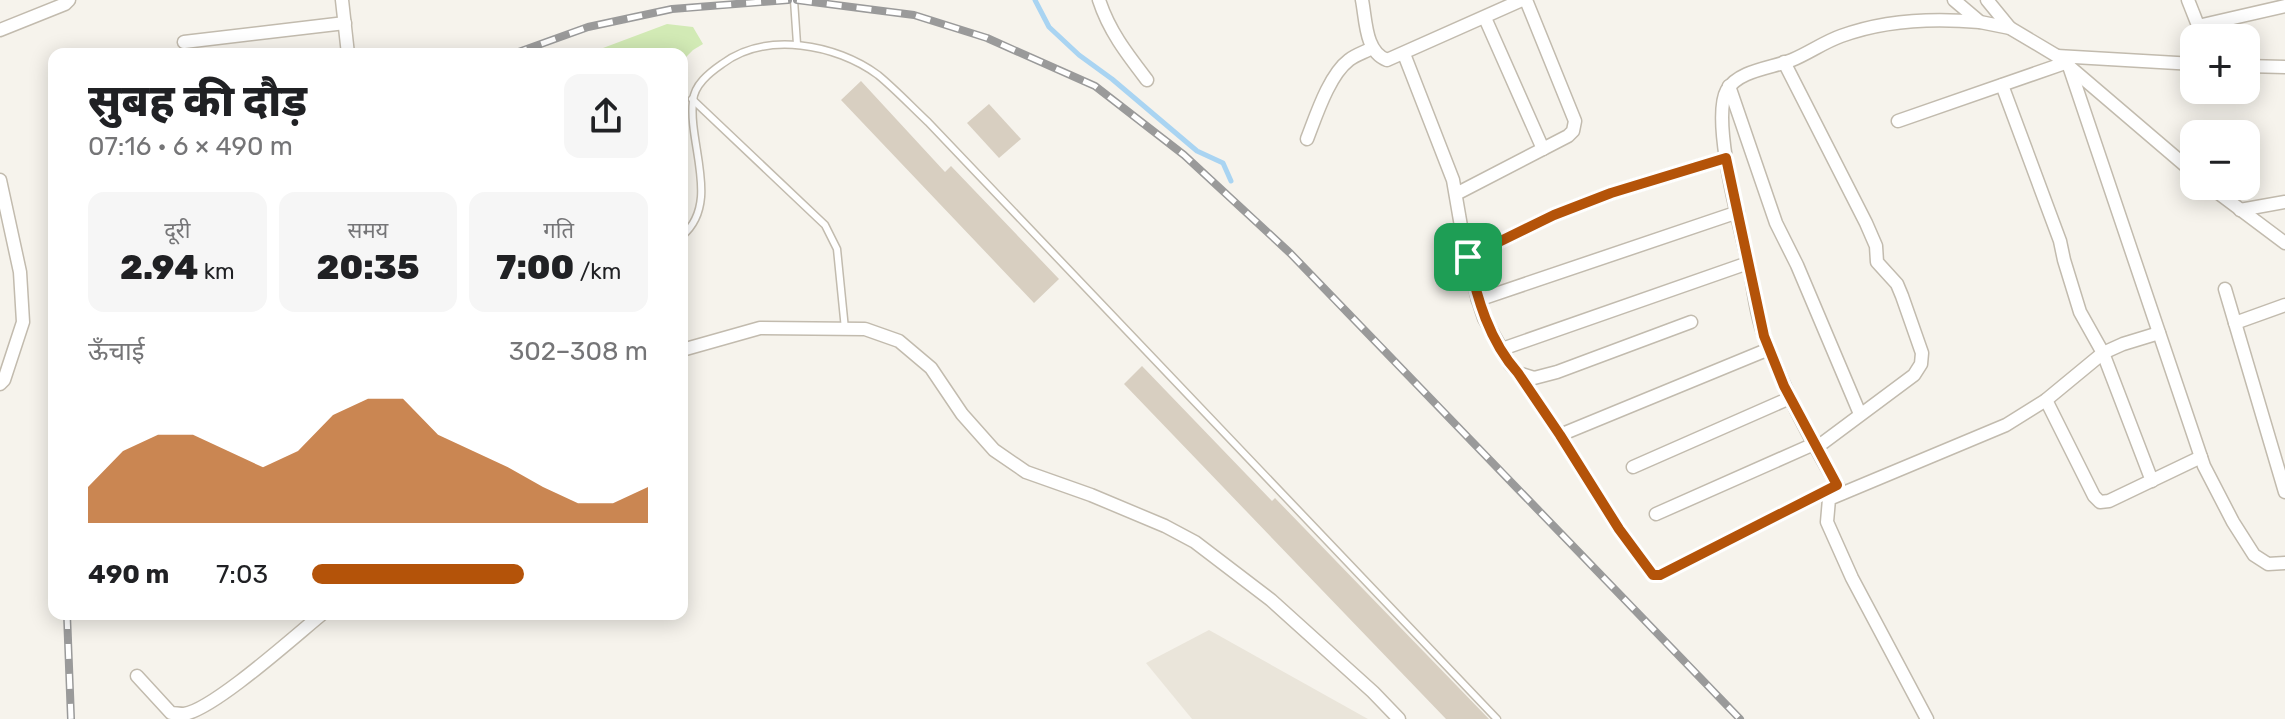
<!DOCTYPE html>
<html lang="hi">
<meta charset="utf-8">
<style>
body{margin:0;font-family:Rubik,"Noto Sans Devanagari",sans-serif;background:#f6f6f6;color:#202124;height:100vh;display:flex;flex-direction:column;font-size:30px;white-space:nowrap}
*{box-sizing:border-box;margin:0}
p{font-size:26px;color:#757577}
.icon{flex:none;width:44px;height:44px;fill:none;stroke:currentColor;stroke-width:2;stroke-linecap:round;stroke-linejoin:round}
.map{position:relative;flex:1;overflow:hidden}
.panel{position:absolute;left:48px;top:48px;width:640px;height:572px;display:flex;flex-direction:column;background:#fff;border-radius:16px;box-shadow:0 4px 20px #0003}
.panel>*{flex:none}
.tools{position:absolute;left:2180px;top:24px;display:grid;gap:16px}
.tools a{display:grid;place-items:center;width:80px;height:80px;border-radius:16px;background:#fff;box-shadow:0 4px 20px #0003;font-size:40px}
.pin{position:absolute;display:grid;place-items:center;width:68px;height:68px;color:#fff;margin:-34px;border-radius:16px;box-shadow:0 4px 12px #0006}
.round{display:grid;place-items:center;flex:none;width:84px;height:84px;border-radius:16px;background:#f6f6f6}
.summary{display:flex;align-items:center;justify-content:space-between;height:136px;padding:0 40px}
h1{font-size:44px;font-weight:800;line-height:60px}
.figures{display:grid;grid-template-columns:repeat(3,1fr);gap:12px;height:136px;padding:8px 40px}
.figures div{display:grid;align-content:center;border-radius:16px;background:#f6f6f6;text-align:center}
.figures b{font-size:34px;font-weight:800}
.figures small{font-size:22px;font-weight:400}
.figures p{font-size:22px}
.chart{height:224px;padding:16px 40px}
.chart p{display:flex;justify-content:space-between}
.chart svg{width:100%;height:144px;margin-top:8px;fill:#b45309;opacity:.7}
ul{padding:0 40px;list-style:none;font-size:26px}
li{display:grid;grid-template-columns:128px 96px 1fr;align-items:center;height:60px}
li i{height:20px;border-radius:10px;background:#b45309}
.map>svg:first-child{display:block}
.residential{fill:#eae5da}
.green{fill:#d2eab5}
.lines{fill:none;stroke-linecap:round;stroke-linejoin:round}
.stream{stroke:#a9d4f2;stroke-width:5}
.building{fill:#d8cfc1}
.service-casing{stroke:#c2bbae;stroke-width:9}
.minor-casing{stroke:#c2bbae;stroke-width:15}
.service{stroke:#fff;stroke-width:6}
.minor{stroke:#fff;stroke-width:12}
.rail-casing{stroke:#9a9a9a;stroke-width:8}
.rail{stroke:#fff;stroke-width:5;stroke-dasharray:15;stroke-linecap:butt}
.route-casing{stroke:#fff;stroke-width:16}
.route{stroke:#b45309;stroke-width:10}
</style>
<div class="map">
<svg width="2285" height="719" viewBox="0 0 2285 719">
<rect width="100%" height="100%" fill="#f6f3ec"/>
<path class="residential" d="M1209,630L1368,719H1192L1146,663Z"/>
<path class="green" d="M667,24L693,27L703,44L693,50L682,61V54H587Z"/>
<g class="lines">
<path class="stream" d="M1035,0L1049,27L1079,55L1112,79L1197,151L1223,163L1231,181"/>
</g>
<g class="building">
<path d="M861,81L945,172L951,166L1059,279L1034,303L841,100Z"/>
<path d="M989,104L1021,139L999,158L967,123Z"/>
<path d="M1142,366L1272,501L1275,498L1489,719H1446L1124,384Z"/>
</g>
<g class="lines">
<g class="service-casing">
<g id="service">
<path d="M794,0L797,44"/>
<path d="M692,99L825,225L837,249L845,329"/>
<path d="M682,236C721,203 688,145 693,101C694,85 709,73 722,64C766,31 836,44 878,75C895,89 911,106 928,122L1497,719"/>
</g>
</g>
<g class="minor-casing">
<g id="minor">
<path d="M342,0L348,54"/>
<path d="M1099,0C1109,31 1127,54 1147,80"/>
<path d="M1362,0C1366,20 1365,52 1387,60L1522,0"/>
<path d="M1954,0L1980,22L2010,28L2057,56L2194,173"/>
<path d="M1987,0L2010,28"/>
<path d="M2188,0L2203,38"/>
<path d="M1485,18L1543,149"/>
<path d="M2198,26L2285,6"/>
<path d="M0,30L65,4L69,0"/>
<path d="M184,42L345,23"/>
<path d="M1404,54L1453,180L1462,232L1478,300L1484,318L1510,364L1518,373L1534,378L1557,372L1691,322"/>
<path d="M2057,56L2194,64"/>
<path d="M1784,62L1866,223L1876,246L1877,262L1897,284L1902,296L1922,353L1921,364L1914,375L1816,448"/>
<path d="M2069,66L2204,466L2233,522L2254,555L2268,564L2285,563"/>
<path d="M2246,66L2285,67"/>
<path d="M2002,85L2060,241L2064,260L2080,312L2103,353L2152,481"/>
<path d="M1729,86L1776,223L1797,265L1860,414"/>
<path d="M1898,121L2065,63"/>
<path d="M1307,139C1316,116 1329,75 1349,60C1355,55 1365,52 1372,48"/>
<path d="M0,180L20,272L23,322L4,380L0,384"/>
<path d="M2209,186L2285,243"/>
<path d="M1456,194L1568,136L1573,131L1575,121L1526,0"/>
<path d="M2240,210L2285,202"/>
<path d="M1468,257L1554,215L1611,193L1726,158"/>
<path d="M2225,289L2285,492"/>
<path d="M1478,300L1738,212"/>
<path d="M2235,323L2285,305"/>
<path d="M1502,349L1748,263"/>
<path d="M682,350L760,328L865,329L899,341L931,368L962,414L994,450L1026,472L1091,495L1165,526L1195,542L1271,600L1373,692L1399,719"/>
<path d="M1518,373L1560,435L1619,529L1653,575H1660L1837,485"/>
<path d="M2046,400L2094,496L2100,502L2109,501L2201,457"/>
<path d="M1560,435L1769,349"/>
<path d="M1633,467L1790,398"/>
<path d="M1842,493C1813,445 1786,394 1766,341C1757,319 1754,293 1750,270C1742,233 1710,120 1727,90C1739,70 1772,68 1792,60C1809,53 1824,42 1841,36C1884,20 1935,18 1980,22"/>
<path d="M1656,514L1814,444"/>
<path d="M137,676L171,713C175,713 179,714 184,714C213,710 295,636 322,614"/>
<path d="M1927,719L1852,578L1827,522L1829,499L2006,425L2046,400L2103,353L2123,344L2159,333"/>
</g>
</g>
<use href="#service" class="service"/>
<use href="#minor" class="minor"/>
<g class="rail-casing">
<g id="rail">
<path d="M797,0L914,15L987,38L1095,86L1184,155L1290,253L1740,719"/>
<path d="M513,54L588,27L672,9L788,0"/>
<path d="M67,614L71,719"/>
</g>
</g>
<use href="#rail" class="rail"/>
</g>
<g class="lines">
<g class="route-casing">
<path id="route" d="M1726,158L1764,336L1784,386L1837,485L1660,575H1653L1619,529L1560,435L1518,373C1489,341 1477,298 1468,257L1554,215L1611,193Z"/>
</g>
<use href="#route" class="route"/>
</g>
</svg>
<div class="tools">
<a>+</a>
<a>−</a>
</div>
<div class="pin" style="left:1468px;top:257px;background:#1e9e55"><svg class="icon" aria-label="arrive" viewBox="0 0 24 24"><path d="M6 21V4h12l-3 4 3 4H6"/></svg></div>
<section class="panel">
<div class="summary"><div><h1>सुबह की दौड़</h1><p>07:16 · 6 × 490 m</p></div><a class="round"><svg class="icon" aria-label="share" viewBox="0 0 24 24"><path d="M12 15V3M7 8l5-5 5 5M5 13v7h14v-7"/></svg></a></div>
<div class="figures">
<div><p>दूरी</p><b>2.94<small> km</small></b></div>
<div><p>समय</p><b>20:35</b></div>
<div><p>गति</p><b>7:00<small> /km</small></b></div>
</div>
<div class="chart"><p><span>ऊँचाई</span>302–308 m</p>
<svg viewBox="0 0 160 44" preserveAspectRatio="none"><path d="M0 44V33L10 22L20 17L30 17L40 22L50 27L60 22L70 11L80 6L90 6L100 17L110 22L120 27L130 33L140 38L150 38L160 33V44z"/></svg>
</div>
<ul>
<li><b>490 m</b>7:03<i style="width:63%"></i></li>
</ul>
</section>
</div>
